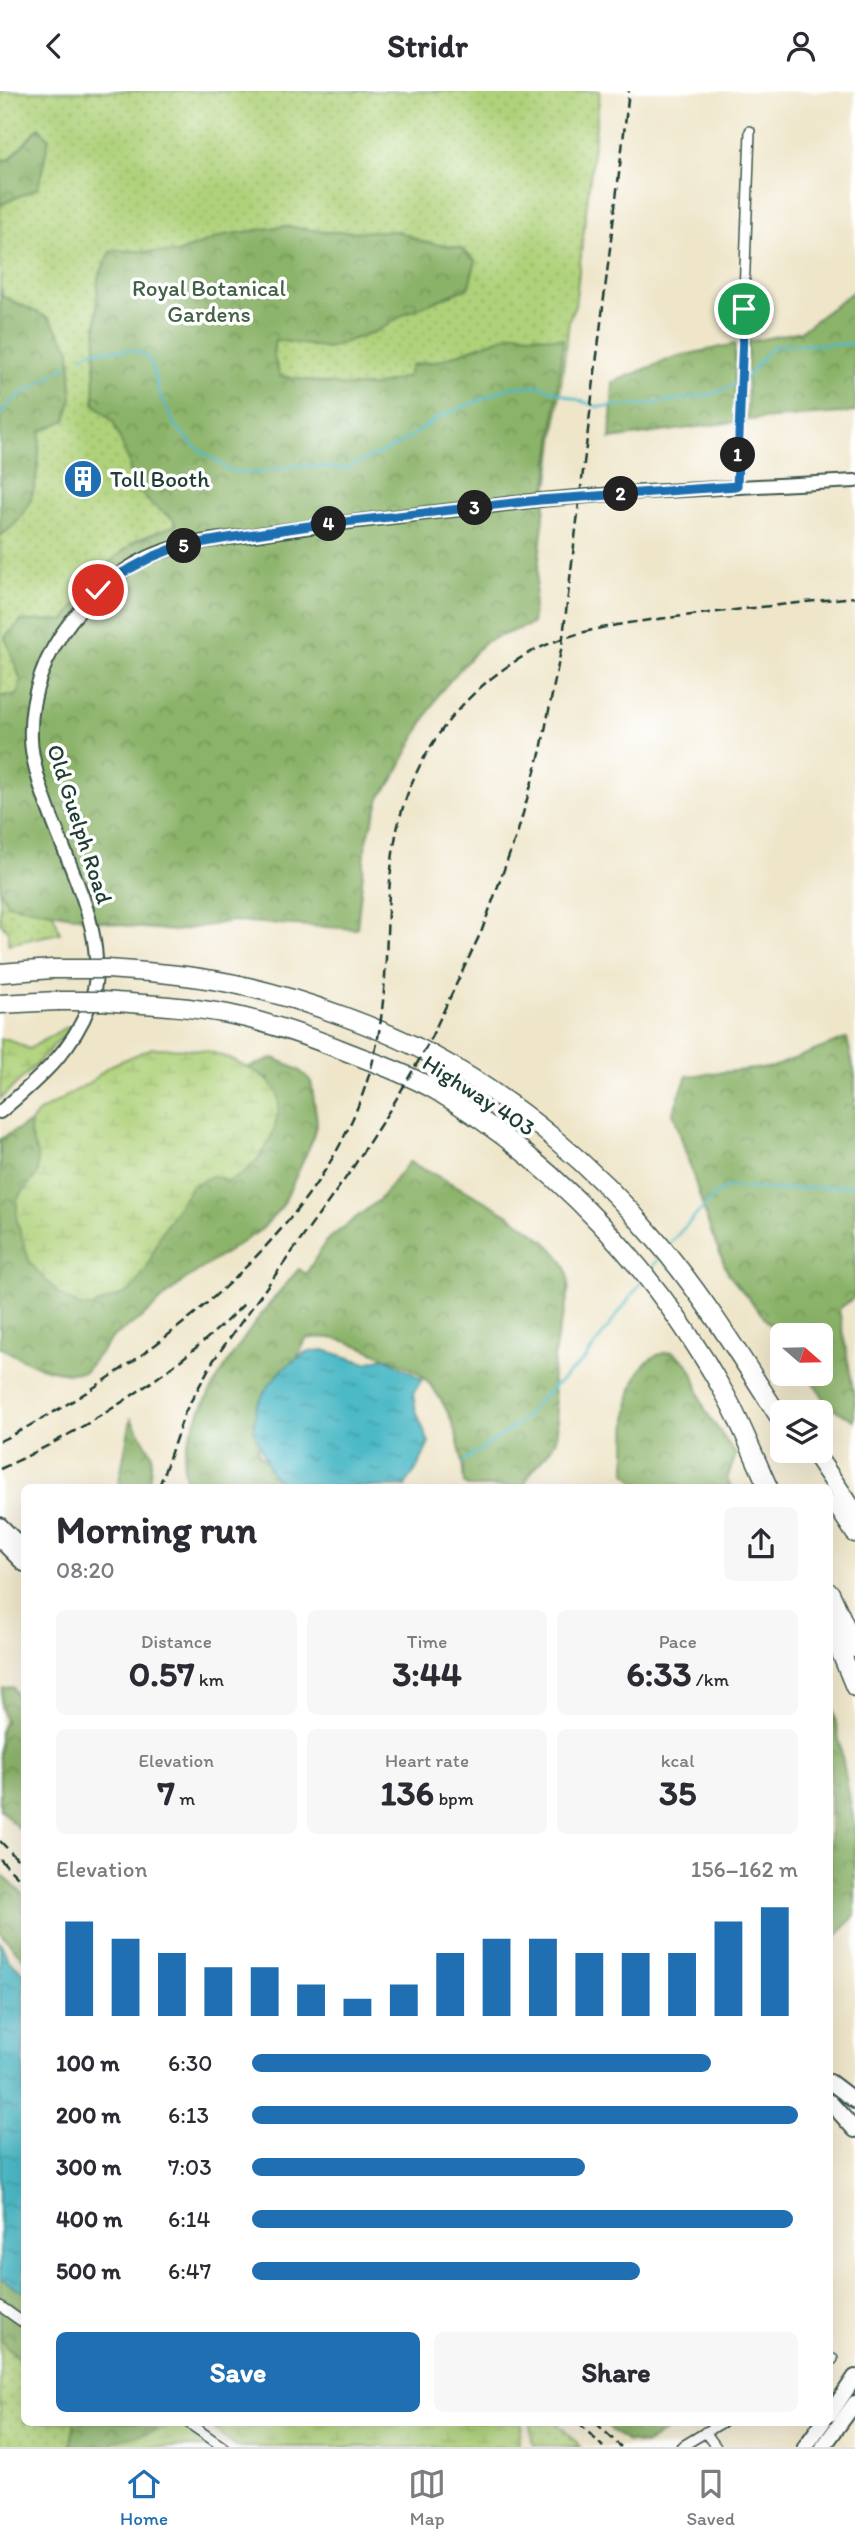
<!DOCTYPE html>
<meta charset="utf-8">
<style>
body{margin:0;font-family:Itim,sans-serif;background:#f7f7f7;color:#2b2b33;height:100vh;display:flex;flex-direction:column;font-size:26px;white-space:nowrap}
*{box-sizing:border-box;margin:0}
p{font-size:23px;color:#7c7c81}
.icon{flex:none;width:38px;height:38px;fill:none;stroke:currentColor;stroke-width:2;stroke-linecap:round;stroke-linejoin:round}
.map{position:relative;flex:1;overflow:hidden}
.panel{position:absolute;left:21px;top:1393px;width:812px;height:942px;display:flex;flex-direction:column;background:#fff;border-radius:10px;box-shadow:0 7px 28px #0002}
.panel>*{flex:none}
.needle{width:46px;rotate:110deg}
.fabs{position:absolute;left:770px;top:1232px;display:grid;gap:14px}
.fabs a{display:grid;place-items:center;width:63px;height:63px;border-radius:10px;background:#fff;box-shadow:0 7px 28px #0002;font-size:35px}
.pin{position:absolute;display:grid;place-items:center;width:60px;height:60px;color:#fff;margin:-30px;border:4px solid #fff;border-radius:50%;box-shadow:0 2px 7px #0007}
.km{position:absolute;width:35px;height:35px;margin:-18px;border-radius:50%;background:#222;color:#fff;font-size:19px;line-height:35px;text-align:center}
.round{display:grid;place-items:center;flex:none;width:74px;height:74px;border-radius:10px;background:#f7f7f7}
.overview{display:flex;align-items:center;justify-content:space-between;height:119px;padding:0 35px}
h1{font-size:38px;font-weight:800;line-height:52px}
.figures{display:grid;grid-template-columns:repeat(3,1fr);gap:10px;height:119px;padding:7px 35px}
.figures div{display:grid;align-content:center;border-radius:10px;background:#f7f7f7;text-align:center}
.figures b{font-size:35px;font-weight:800}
.figures small{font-size:19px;font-weight:400}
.figures p{font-size:19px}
.chart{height:196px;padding:14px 35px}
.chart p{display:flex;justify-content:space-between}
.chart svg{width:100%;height:126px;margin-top:7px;stroke:#1f6fb2;stroke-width:6}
.cta{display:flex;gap:14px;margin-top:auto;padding:14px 35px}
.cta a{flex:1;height:80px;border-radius:10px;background:#1f6fb2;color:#fff;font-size:28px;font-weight:800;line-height:80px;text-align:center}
.cta a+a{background:#f7f7f7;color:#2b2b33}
ul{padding:0 35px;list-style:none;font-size:23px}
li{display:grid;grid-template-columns:112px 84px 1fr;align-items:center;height:52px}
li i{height:18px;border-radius:9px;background:#1f6fb2}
header{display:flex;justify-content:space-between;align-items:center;height:91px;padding:0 35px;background:#fff;font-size:32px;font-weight:800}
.tabs{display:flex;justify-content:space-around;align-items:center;height:98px;border-top:2px solid #e1e1e2;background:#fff;font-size:19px;color:#7c7c81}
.tabs a{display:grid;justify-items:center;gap:4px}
.tabs .active{color:#1f6fb2}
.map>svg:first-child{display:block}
.grass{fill:url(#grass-dots);stroke:#678756;stroke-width:2}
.forest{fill:url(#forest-crowns);stroke:#55784e;stroke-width:2}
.wetland{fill:url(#wetland-marsh);stroke:#678756;stroke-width:2}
.water{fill:url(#water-ripples);stroke:#367b7d;stroke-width:2}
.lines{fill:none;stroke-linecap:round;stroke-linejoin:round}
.stream{stroke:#4cb9c6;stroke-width:2.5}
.minor-casing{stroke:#3e564a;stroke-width:12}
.tertiary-casing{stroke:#3e564a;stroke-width:16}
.primary-casing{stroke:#3e564a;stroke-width:18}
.motorway-casing{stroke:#3e564a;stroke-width:21}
.minor{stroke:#fff;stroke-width:9}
.tertiary{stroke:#fff;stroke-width:12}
.primary{stroke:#fff;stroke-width:14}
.motorway{stroke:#fff;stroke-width:18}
.rail{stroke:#1f3d34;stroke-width:2.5;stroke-dasharray:10 5;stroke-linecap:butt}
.tertiary-bridge-casing{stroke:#3e564a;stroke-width:16;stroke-linecap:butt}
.motorway-bridge-casing{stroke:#3e564a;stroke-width:21;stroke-linecap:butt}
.tertiary-bridge{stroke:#fff;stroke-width:12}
.motorway-bridge{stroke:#fff;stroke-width:18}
.route-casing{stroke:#fff;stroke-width:14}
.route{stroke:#1f6fb2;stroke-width:9}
.labels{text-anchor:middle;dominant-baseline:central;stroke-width:7;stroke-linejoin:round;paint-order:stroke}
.park-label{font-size:23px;fill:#436245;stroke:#fff}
.poi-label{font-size:23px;fill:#1f3d34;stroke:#fff;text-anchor:start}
.street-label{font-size:23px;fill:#1f3d34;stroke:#fff}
</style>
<header><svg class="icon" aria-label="back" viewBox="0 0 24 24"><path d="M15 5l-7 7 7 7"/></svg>Stridr<svg class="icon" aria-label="person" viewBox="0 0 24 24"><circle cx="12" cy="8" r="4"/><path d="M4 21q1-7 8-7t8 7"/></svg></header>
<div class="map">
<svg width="855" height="2356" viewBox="0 0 855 2356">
<defs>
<pattern id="grass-dots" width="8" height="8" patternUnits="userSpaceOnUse" patternTransform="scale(1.75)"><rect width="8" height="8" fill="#afd179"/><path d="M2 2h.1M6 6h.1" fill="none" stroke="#96b469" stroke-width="1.8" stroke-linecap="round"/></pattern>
<pattern id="forest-crowns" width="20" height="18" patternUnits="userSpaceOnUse" patternTransform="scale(1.75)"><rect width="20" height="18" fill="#8bb369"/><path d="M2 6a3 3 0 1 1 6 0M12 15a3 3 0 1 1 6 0" fill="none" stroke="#719357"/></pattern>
<pattern id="wetland-marsh" width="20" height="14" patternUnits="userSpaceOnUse" patternTransform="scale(1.75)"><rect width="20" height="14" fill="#afd179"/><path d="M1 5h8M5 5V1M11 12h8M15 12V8" fill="none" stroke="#96b469"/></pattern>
<pattern id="water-ripples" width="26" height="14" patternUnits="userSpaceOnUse" patternTransform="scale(1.75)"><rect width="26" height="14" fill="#4cb9c6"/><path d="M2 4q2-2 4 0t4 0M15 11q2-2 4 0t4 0" fill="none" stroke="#3f98a2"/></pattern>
</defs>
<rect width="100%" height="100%" fill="#fff"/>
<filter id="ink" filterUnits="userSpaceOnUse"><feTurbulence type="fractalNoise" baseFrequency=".0143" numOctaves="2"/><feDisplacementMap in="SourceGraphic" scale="14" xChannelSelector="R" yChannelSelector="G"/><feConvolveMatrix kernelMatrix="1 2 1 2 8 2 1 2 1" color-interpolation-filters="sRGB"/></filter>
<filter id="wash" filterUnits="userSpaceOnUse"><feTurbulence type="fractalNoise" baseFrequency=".00686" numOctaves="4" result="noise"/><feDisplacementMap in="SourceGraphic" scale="28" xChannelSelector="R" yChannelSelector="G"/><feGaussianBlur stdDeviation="1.57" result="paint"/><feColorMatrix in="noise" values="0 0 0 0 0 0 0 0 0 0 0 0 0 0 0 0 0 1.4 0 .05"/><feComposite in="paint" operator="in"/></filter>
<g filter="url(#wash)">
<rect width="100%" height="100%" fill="#efe6ca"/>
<g class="grass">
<path d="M0,0H600L575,215L569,230L549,391L260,413L21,590L17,604L6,605V685L60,842L8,853V840L0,831Z"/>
<path d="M24,2213V2331H131L102,2356H0V2221Z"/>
<path d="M530,2331H556L581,2356L533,2354Z"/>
</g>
<g class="forest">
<path d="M39,36L49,48L38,97L0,114V68L9,69Z"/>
<path d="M284,135L326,141L398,140L423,151L460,157L476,170L468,197L407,222L377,240L328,257L275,249L273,263L280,285L346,295H375L408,285L411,274L438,270L515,242L563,248L532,533L484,551L440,601L421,635L392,691L381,704L366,752L357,838L233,830L175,840L133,836L7,813L0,797V605L17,604L21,590L5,546L21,530L65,529L103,477L137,449L176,434L173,428L151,413L131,391L129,371L113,331L94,312L98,187L111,159L177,162L225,144Z"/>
<path d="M0,195L2,205L49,227L70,258L72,306L66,329L41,340C36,383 40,419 0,445Z"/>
<path d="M855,199V321L747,329L748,251L801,240Z"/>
<path d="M735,253L734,331L610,348L613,291L675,266Z"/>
<path d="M847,947L855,984V1206L839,1218L855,1310L854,1329L830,1316L807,1283H821V1244H782V1248L729,1184L711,1141L673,1021L687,985L773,976Z"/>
<path d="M274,967L299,979L311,990L317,1030L312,1050L283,1114L262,1138L183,1190L145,1224L113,1246L84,1281C53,1285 27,1272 0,1256V1048L31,1031L30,1043L37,1063L38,1082L17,1108V1130L30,1172L92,1216L130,1200L147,1177L160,1144L192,1094L214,1084L227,1091L233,1088L263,1064L269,988L247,977Z"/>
<path d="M409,1071C446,1090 562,1142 568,1184C571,1206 562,1226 557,1247C555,1257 554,1268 553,1279C550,1298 561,1334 556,1348C549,1367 528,1378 524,1396H469L464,1393C462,1353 452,1314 422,1285C410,1274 387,1268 373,1261C350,1251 331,1243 306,1248L258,1356L259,1363L287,1390L301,1396H190C184,1387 182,1371 185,1360C200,1303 259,1222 299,1178L306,1183L326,1150L379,1109Z"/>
<path d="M672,1261C703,1278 692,1296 707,1322C716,1336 727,1350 736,1364L727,1388L731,1396H640L626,1382C627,1345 619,1263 672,1261Z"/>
<path d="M131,1328L152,1363L149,1396H118Z"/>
<path d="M13,1596L19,1609L24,1612V1743L0,1718V1641L5,1630C1,1618 0,1610 3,1597Z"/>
<path d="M830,1600L855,1736V1824L840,1842L830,1849Z"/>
<path d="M0,1782L24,1804V1868L0,1841Z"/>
<path d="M0,2169L24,2194V2273L0,2248Z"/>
<path d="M75,2331H160L144,2356H70Z"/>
<path d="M601,2331H673L669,2337L646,2353L626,2350Z"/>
</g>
<g class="wetland">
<path d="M66,936L70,937L32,978L0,1008V948H8L29,958Z"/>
<path d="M152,957C170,957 188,957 206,960C224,964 274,985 278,1004C281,1016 276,1034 271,1046C263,1065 247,1083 227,1091L214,1084L192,1094L160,1144L147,1177L130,1200L92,1216L78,1214L58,1202L30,1172L17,1130V1108L38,1082L37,1063L30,1043L31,1031L38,1022L92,990L109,975Z"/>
<path d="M171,2331H206L204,2333L196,2332L191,2340L210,2356H113V2350L166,2337Z"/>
<path d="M215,2331H521C523,2340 518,2347 518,2356H236L213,2337Z"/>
</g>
<g class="water">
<path d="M324,1259L366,1272L385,1267L422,1288L413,1303L416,1320L429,1352L418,1376L405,1394L406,1396H290L272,1384L254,1340L256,1316L269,1294L283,1278L306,1261Z"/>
<path d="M0,1850L8,1868L24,1882V2201L0,2187Z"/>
</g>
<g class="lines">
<g class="stream">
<path d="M83,265L93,259H132L143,263L150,269L160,304L175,334L194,355L231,380L254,382L299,374L344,378L398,354L439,326L511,296L540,295L598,316L644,314L713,303L738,292"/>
<path d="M744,289L768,260L777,254L855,253"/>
<path d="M0,324L14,308L67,275"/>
<path d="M669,1153L716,1103L727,1096L778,1099L855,1094"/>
<path d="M651,1179L661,1164"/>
<path d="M463,1371L522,1330L538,1310L585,1268L640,1193"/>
</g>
</g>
</g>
<g filter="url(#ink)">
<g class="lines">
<g class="minor-casing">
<g id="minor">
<path d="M737,395L750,40"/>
<path d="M0,2215L24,2232"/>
<path d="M830,2271L833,2268"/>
<path d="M187,2331L223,2356"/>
<path d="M705,2341L716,2356"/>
<path d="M681,2356L723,2331"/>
</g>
</g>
<g class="tertiary-casing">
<g id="tertiary">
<path d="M626,402L855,390"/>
<path d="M0,1021C39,988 79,954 93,903C102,867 91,827 78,794C64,755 32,688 31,648C29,606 45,563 71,530C98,496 134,467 177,456C206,448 237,447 266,442C357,429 449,420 540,409"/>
</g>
</g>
<g class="primary-casing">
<g id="primary">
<path d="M0,1434L24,1458"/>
<path d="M0,1449L24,1473"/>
<path d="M830,1991L855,2010"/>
<path d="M830,2011L855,2039"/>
<path d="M830,2323L855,2286"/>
<path d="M805,2356L823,2331"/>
<path d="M823,2356L855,2312"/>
</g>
</g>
<g class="motorway-casing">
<g id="motorway">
<path d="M107,878C154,881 202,885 248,896C304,909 382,937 432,964C514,1008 595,1076 655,1148C703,1204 742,1268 782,1330"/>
<path d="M0,882L52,878"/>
<path d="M101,910C144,913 186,915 228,923C268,931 307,945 345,960C375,972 408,983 437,1000C559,1074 657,1181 726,1305C742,1334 754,1366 768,1396"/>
<path d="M0,913L58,910"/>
<path d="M813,1360L855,1422"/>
<path d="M836,1413L855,1442"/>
<path d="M830,1502L855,1557"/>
<path d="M830,1535L855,1596"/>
</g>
</g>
<use href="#minor" class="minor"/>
<use href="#tertiary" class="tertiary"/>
<use href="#primary" class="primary"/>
<use href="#motorway" class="motorway"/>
<g class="rail">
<path d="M0,1350C129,1286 293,1164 352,1029C368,994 378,957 382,919C389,861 385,802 396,744C411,666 461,599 531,561C584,534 643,530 701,523C752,517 804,511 855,506"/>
<path d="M0,1378C88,1338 175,1282 244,1213"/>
<path d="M159,1396L185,1321L213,1270L350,1081L391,1017L426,957L482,839L518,740L541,659L562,554L629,0"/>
<path d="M0,1750L24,1775"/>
<path d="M0,1768L24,1792"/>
<path d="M578,2331L603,2356"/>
<path d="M595,2331L621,2356"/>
</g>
<g class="tertiary-bridge-casing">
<path id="tertiary-bridge" d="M540,409L626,402"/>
</g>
<g class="motorway-bridge-casing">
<g id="motorway-bridge">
<path d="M52,878H107"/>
<path d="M58,910H101"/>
</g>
</g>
<use href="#tertiary-bridge" class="tertiary-bridge"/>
<use href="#motorway-bridge" class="motorway-bridge"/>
</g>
</g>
<g class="lines" filter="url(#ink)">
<g class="route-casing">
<path id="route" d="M98,499L122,482L152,466L177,456L228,447L309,435L540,409L737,395L744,218"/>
</g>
<use href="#route" class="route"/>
</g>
<defs>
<g id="building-disc" transform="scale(2.0125)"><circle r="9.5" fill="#1f6fb2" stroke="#fff"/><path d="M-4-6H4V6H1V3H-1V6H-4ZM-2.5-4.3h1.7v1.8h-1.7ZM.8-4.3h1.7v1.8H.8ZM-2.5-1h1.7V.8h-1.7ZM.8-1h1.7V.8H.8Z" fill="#fff"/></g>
</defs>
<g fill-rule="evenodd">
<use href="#building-disc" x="83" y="388"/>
</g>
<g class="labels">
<g class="park-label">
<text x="209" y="197">Royal Botanical<tspan x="209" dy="26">Gardens</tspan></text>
</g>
<g class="poi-label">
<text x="110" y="388">Toll Booth</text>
</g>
<g class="street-label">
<text transform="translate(80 733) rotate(72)">Old Guelph Road</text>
<text transform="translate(479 1004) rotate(33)">Highway 403</text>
</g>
</g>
</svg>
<div class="fabs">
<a><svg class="needle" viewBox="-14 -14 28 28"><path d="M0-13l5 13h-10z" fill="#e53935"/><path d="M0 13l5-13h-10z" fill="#7c7c81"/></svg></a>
<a><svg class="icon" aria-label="layers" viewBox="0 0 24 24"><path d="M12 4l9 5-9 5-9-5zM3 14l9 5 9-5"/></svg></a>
</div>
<div class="pin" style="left:744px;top:218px;background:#1e9e55"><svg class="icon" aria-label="arrive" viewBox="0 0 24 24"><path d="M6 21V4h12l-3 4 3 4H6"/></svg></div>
<div class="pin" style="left:98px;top:499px;background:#d93025"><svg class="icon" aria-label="check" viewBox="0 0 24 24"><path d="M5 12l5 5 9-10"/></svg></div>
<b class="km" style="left:738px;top:364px">1</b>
<b class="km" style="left:621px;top:403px">2</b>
<b class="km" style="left:475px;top:417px">3</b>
<b class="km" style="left:329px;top:433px">4</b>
<b class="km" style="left:184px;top:455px">5</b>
<section class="panel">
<div class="overview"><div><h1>Morning run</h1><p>08:20</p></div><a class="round"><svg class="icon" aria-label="share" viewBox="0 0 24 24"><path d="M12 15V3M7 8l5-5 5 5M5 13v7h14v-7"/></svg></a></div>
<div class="figures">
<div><p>Distance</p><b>0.57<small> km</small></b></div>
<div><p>Time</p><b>3:44</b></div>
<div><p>Pace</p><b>6:33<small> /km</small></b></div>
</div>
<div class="figures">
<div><p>Elevation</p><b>7<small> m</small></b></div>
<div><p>Heart rate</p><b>136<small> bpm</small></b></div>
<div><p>kcal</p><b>35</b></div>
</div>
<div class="chart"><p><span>Elevation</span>156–162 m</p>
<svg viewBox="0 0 160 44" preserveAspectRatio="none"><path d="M5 44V11M15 44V17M25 44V22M35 44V27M45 44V27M55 44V33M65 44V38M75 44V33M85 44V22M95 44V17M105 44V17M115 44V22M125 44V22M135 44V22M145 44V11M155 44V6"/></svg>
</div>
<ul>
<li><b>100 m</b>6:30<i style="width:84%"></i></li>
<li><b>200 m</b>6:13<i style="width:100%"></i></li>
<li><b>300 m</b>7:03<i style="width:61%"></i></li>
<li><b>400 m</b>6:14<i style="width:99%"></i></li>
<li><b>500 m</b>6:47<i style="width:71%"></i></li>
</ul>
<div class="cta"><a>Save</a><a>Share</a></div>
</section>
</div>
<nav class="tabs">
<a class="active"><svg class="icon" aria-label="home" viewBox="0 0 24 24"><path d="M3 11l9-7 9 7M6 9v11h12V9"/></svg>Home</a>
<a><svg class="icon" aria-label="map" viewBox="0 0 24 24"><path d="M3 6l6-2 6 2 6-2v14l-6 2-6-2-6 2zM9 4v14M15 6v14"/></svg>Map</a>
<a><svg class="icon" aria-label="saved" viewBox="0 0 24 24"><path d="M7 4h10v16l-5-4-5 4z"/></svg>Saved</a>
</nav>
